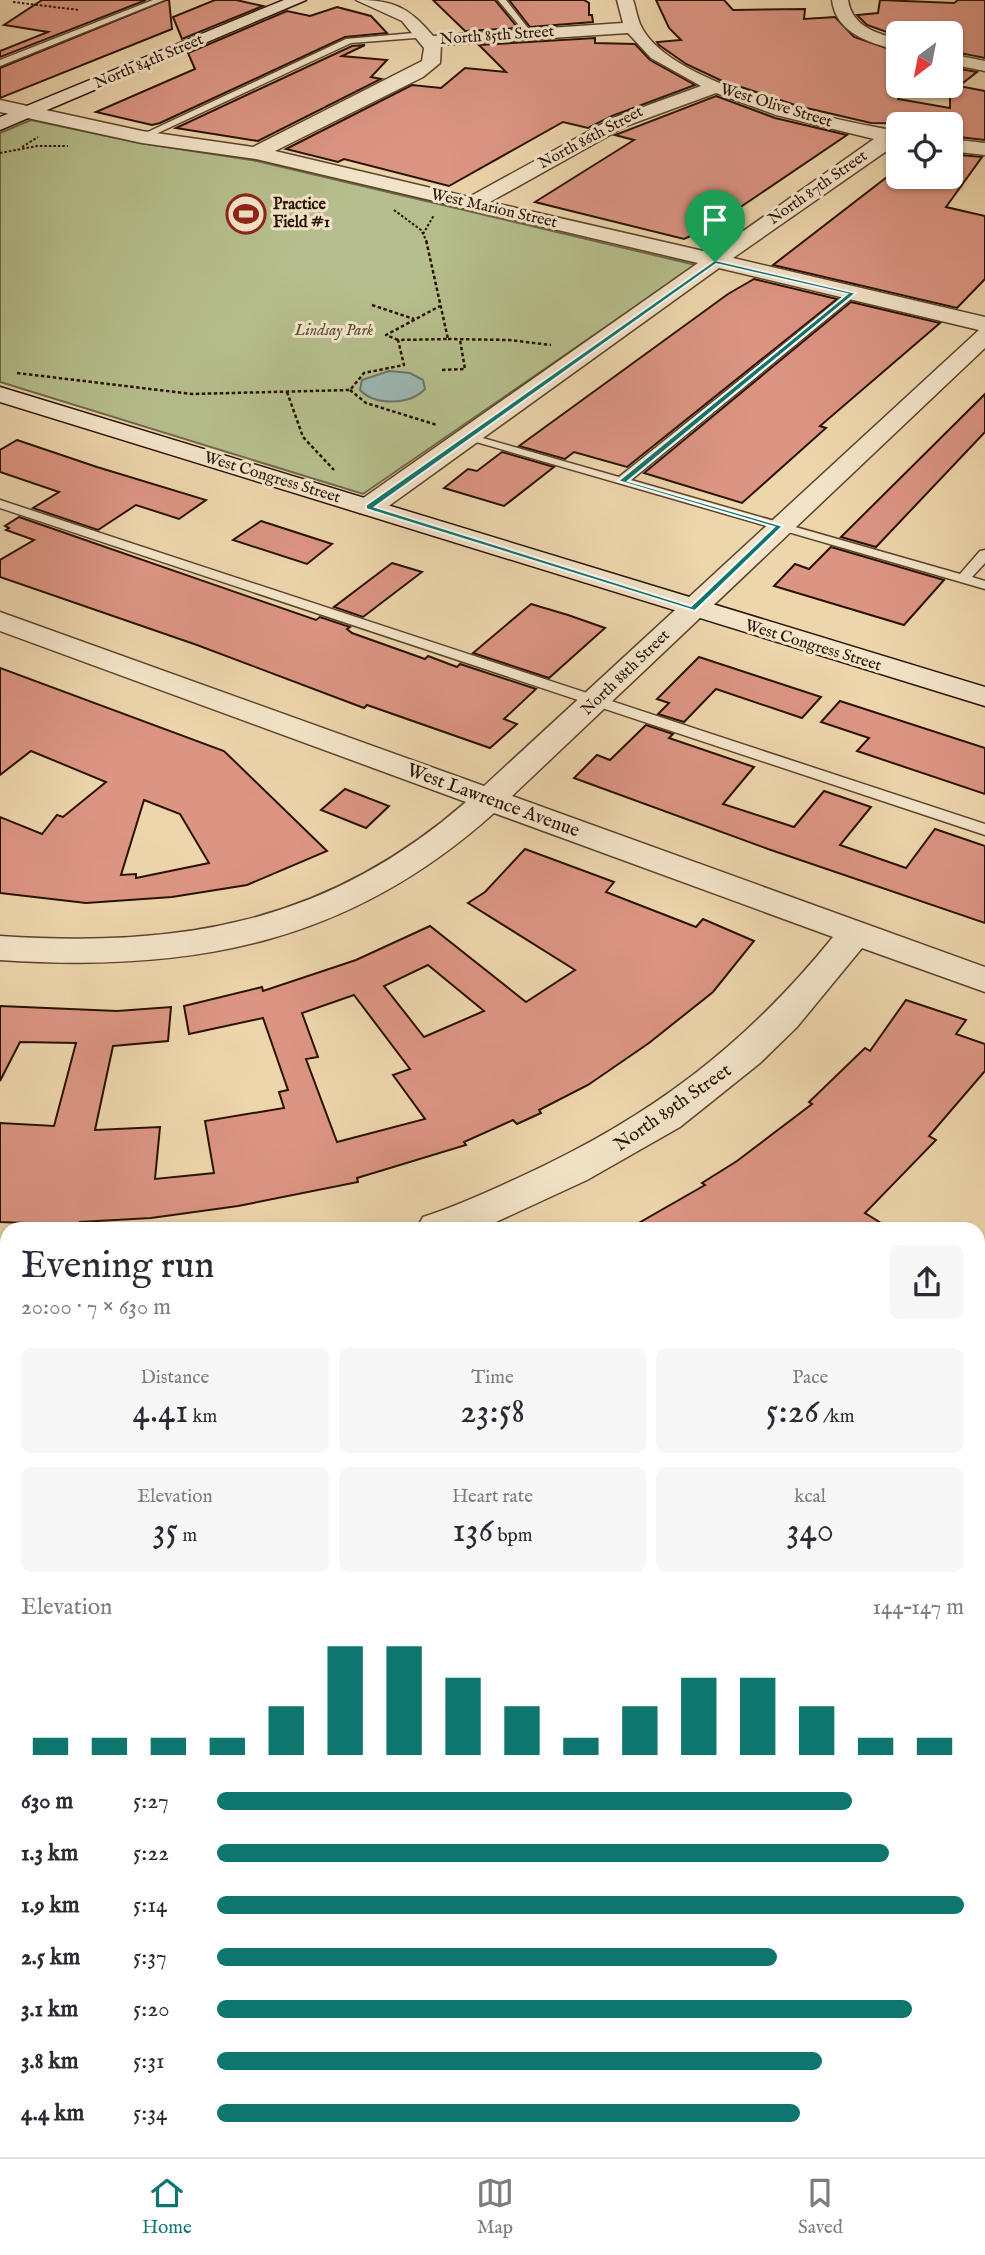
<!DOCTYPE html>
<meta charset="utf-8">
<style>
body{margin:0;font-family:"IM FELL English",serif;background:#f7f7f7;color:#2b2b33;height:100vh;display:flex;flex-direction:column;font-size:26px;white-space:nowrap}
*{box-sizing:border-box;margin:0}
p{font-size:23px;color:#7c7c81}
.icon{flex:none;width:38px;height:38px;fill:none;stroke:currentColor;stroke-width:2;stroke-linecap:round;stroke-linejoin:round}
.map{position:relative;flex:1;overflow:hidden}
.sheet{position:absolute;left:0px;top:1222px;width:985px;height:936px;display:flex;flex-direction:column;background:#fff;border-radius:21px 21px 0 0;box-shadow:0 2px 5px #0004}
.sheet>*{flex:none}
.needle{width:46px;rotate:212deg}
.buttons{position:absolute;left:886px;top:21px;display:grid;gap:14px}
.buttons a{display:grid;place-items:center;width:77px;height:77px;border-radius:10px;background:#fff;box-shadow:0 2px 5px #0004;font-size:35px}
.pin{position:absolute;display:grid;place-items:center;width:60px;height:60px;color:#fff;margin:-72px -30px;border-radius:50% 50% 50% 0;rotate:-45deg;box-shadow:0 0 7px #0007}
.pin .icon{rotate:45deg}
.round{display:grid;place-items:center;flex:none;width:74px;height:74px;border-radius:10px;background:#f7f7f7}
.summary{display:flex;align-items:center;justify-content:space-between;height:119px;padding:0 21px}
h1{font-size:38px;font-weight:600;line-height:52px}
.figures{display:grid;grid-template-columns:repeat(3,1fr);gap:10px;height:119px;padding:7px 21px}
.figures div{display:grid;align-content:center;border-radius:10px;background:#f7f7f7;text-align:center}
.figures b{font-size:35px;font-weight:600}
.figures small{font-size:19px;font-weight:400}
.figures p{font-size:19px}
.chart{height:196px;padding:14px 21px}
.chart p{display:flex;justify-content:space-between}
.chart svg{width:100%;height:126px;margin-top:7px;stroke:#0f766e;stroke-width:6}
ul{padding:0 21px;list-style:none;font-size:23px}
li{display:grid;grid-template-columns:112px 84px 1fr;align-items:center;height:52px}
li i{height:18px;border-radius:9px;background:#0f766e}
.tab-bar{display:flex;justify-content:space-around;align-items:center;height:98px;border-top:2px solid #e1e1e2;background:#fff;font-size:19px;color:#7c7c81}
.tab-bar a{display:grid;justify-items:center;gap:4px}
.tab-bar .on{color:#0f766e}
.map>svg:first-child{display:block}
.green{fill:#b5be8c;stroke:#6f6846;stroke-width:2}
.water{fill:#9bb7b2;stroke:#6d756b;stroke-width:2}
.building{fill:#dc9583;stroke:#291200;stroke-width:2;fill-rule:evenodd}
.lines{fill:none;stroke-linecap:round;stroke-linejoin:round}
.lane-casing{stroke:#5a432b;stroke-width:3}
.street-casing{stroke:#5a432b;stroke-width:3}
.secondary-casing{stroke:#291200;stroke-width:3}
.path-far1{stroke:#291200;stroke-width:2;stroke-dasharray:2.5 2;stroke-linecap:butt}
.path{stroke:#291200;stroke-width:2.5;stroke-dasharray:3.5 2.5;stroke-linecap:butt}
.lane{fill:#f3e4c9;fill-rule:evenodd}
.street{fill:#f3e4c9;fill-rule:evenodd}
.secondary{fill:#f3e4c9;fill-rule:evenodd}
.route{fill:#0f766e;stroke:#fff;stroke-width:2;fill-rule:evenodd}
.labels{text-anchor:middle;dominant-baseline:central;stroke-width:6;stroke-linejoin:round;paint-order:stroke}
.far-street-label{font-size:16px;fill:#291200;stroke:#f3e4c9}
.far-poi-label{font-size:16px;font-weight:bold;fill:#291200;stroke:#f3e4c9;text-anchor:start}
.far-park-label{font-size:16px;font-style:italic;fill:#5a4e31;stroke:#f3e4c9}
.street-label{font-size:19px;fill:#291200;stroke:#f3e4c9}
</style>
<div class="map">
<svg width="985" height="2157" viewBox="0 0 985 2157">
<rect width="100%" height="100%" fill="#edd5ac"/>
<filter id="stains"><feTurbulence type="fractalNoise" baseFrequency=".00286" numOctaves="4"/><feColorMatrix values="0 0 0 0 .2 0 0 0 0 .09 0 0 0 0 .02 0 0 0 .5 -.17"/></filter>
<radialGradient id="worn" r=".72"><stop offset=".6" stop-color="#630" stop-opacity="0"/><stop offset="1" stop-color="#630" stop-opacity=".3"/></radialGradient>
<path class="green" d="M31,120L140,143L257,161L696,265L363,494L0,382V133Z"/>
<path class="water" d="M389,371L410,373L423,380L425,389C410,405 375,406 360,390L362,380Z"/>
<g class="building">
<path d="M42,0H146L0,57V51L48,32L4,25Z"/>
<path d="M166,0H169L172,29L0,98V68Z"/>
<path d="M215,0H236L263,6L182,39L173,17Z"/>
<path d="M433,0H495L518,28L465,31Z"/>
<path d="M509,0H584L589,3V15H592L593,22L530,27Z"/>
<path d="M656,0H724L733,10L805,9L804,19L835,17L854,37L898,52V99L950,108V67L977,72L959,86L985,91V140L950,136V130L957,124L871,123L798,106L720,80L686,64L659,45L657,42L681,40L669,28Z"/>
<path d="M880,0L954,3L958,0H985V58L950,51V33H898V36L867,25L857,15L878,13Z"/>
<path d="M337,7L371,16L387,33L345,37L160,123L152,125L96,112L195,69L188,53L287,11L310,16Z"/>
<path d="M595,38V43L635,44L650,60L695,85L612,116L588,128L563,122L449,186L344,159L338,162L286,149L412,85L441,88L465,68L506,72L479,45Z"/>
<path d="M365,45L342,56L387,60L371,77L381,79L258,141L176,128L352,46Z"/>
<path d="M716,96L775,118L847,135L711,227L684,239L535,202L634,140L615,135Z"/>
<path d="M950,154L982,157L946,207L985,216V279L957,308L773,265L887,177H950Z"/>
<path d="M754,279L837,299L627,467L574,452L565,459L519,446L728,294Z"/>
<path d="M851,302L940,323L820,426L826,428L742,503L644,473Z"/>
<path d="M985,394V432L876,547L841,537Z"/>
<path d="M17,440L97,467L206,500L179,519L136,505L98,530L33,508L59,492L0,472V450Z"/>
<path d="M502,452L554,467L504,506L444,488L468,469L477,471Z"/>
<path d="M19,517L316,620L320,617L350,627L347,629L352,633L425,659L428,656L457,667L460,664L536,689L504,719L517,724L490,748L367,705L364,708L197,645L0,577V560L34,540L6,530L9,528L5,526Z"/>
<path d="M261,521L332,544L307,564L233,540Z"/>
<path d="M831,547L944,580L904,625L774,586L795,564L809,569Z"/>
<path d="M392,563L422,572L363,617L334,607Z"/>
<path d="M531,604L568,615L605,628L549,678L473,653Z"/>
<path d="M699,657L763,678L821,697L802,718L716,689L684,722L658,714L669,703L657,699Z"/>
<path d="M0,668L224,751L327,851L247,885L172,897L86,903L0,893V817L42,834L57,815L63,817L106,782L31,751L0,775ZM144,800L180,814L209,863L136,878V874L121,875Z"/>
<path d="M840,701L985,748V794L857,751L869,738L821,722Z"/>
<path d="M646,725L673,734L669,738L754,767L723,804L794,827L824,791L871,807L840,845L906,868L935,829L985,846V923L768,849L574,778L597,755L610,760Z"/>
<path d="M345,789L389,806L366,828L321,810Z"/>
<path d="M525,849L614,882L606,892L696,927L703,919L754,941L713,992L649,1043L588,1085L539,1110L541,1113L517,1124L513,1120L464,1142L466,1145L357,1178L358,1182L238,1206L151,1218L80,1222V1225L0,1222V1123L54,1126L76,1043L20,1042L0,1081V1006L117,1011L171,1007L168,1041L113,1046L95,1130L160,1127L155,1179L214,1173L205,1121L284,1108L279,1092L288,1090L263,1018L189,1034L184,1006L262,987L263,991L356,960L430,926L526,1002L575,970L468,903L485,892ZM428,965L484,1011L424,1037L384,986ZM354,995L410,1069L393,1075L425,1119L337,1142L306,1059L318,1057L302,1013Z"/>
<path d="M906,1000L966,1020L956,1034L985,1044V1071L929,1136L936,1140L865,1213L889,1228H630L705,1185L702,1183L737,1161L812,1104L809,1102L865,1048L870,1051Z"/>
</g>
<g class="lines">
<g class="lane-casing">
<g id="lane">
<path d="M153,0H164L0,66V60Z"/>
<path d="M498,0H506L534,36H528Z"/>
<path d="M425,32L428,37L351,43L145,139L137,137L346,39Z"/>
<path d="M852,290L856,291V295L631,480L960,574L980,551L985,550V563L972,577L985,581V589L459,437L465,433L619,477Z"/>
<path d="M0,500L985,824V835L0,508Z"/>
<rect x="978" y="1945" width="7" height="28"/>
<path d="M7,2063V2093L0,2094V2064Z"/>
</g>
</g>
<g class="street-casing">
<g id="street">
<path d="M356,0C393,0 409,7 433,36L623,23L617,0H633C636,8 637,18 641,26C669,85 837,121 898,131V143L733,258L985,317V348L512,796L985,967V992L862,948L797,1027L760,1063L680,1127L587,1180L483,1228H417L423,1217C457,1206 490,1191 522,1176C649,1118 745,1046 833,937L494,813C348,944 191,973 0,960V936C180,948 326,924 466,802L0,631V612L484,786L979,330L719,268L379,513H359L356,507L359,501L698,263L256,159L142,143L0,112V100L142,131L253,147L422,61L424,48L402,21ZM628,33L651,58L701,86L613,118L469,197L275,151L423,77L440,63L441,45ZM716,93L776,115L874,139L712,253L490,202L626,126Z"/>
<path d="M832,0H848C852,26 875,33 898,39V50C869,43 836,33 832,0Z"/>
<path d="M950,54L985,61V71L950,64Z"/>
<path d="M950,139L985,143V155L950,151Z"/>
<rect x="0" y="1277" width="7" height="34"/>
<path d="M985,1600V1646L978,1647V1601Z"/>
<path d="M7,1709V1759L0,1760V1710Z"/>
<path d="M658,2151H718L720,2157H660Z"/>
</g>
</g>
<g class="secondary-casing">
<g id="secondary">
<path d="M284,0H306L0,130V117Z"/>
<path d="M0,387L985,687V706L0,402Z"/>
</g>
</g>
<g class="path-far1">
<path d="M13,2L79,10"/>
<path d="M22,147L38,137"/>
<path d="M0,153L37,146H68"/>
<path d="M394,210L421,230L427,242"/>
<path d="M423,234L434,215"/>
</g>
<g class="path">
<path d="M372,305L414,319"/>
<path d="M448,339L509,340L551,345"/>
<path d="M398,340L386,335L440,306"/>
<path d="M442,370L465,369L460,340"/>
<path d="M17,373L192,394L350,390L364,373L404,365L398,340L448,339L426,240"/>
<path d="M350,390L366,403L437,425"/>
<path d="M287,392L303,437L334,470"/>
</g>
<use href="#lane" class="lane"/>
<use href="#street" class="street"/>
<use href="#secondary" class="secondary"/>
</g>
<path class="route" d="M715,260L856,293L628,481L783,526L695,611L366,509V505ZM716,264L847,294L618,481L774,527L691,606L375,507Z"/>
<defs>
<g id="stadium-ring" transform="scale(2.0125)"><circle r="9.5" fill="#f3e4c9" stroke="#8f2418" stroke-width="1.5"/><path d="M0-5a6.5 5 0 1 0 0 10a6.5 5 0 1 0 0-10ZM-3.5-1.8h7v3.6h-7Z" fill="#8f2418"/></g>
</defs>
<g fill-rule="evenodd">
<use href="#stadium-ring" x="246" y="214"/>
</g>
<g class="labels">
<g class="far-street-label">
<text transform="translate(497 36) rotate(-4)">North 85th Street</text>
<text transform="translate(149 62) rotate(-23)">North 84th Street</text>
<text transform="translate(776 106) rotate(17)">West Olive Street</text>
<text transform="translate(591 138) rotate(-28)">North 86th Street</text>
<text transform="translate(818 188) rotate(-35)">North 87th Street</text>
<text transform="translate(494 209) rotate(13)">West Marion Street</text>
<text transform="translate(272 478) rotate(17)">West Congress Street</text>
<text transform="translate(813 646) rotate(17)">West Congress Street</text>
<text transform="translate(626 673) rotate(-44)">North 88th Street</text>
</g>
<g class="far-poi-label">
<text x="273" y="205">Practice<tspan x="273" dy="18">Field #1</tspan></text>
</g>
<g class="far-park-label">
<text x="334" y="331">Lindsay Park</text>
</g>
<g class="street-label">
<text transform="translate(493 801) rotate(20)">West Lawrence Avenue</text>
<text transform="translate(673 1108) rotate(-35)">North 89th Street</text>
</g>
</g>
<rect width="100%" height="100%" filter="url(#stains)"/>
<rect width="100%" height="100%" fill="url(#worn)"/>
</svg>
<div class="buttons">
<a><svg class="needle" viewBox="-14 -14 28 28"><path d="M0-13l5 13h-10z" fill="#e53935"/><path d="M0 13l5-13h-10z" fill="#7c7c81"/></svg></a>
<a><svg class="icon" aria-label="locate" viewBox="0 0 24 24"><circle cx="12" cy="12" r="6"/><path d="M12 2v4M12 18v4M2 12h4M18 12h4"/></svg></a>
</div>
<div class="pin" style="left:715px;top:262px;background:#1e9e55"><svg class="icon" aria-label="arrive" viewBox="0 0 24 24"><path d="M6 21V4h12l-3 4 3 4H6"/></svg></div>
<section class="sheet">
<div class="summary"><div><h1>Evening run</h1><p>20:00 · 7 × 630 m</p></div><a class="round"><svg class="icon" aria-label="share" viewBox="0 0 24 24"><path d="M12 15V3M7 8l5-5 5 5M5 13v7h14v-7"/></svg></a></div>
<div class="figures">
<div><p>Distance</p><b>4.41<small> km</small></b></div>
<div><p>Time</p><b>23:58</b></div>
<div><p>Pace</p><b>5:26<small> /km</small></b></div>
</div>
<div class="figures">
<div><p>Elevation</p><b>35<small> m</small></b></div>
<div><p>Heart rate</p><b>136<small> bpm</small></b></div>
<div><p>kcal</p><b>340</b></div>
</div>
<div class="chart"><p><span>Elevation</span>144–147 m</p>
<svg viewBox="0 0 160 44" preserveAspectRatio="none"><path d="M5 44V38M15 44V38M25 44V38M35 44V38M45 44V27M55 44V6M65 44V6M75 44V17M85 44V27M95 44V38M105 44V27M115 44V17M125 44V17M135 44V27M145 44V38M155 44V38"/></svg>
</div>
<ul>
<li><b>630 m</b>5:27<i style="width:85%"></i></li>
<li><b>1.3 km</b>5:22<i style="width:90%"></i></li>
<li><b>1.9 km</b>5:14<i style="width:100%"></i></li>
<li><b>2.5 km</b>5:37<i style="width:75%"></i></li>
<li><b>3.1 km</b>5:20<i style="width:93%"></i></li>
<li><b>3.8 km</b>5:31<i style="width:81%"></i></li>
<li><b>4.4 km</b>5:34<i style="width:78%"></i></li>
</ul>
</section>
</div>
<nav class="tab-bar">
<a class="on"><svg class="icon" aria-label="home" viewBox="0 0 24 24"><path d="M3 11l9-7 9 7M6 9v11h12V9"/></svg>Home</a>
<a><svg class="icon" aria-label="map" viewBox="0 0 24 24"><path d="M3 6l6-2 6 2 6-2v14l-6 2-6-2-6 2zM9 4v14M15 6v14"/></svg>Map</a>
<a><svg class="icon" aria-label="saved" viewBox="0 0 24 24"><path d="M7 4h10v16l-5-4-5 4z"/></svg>Saved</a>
</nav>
